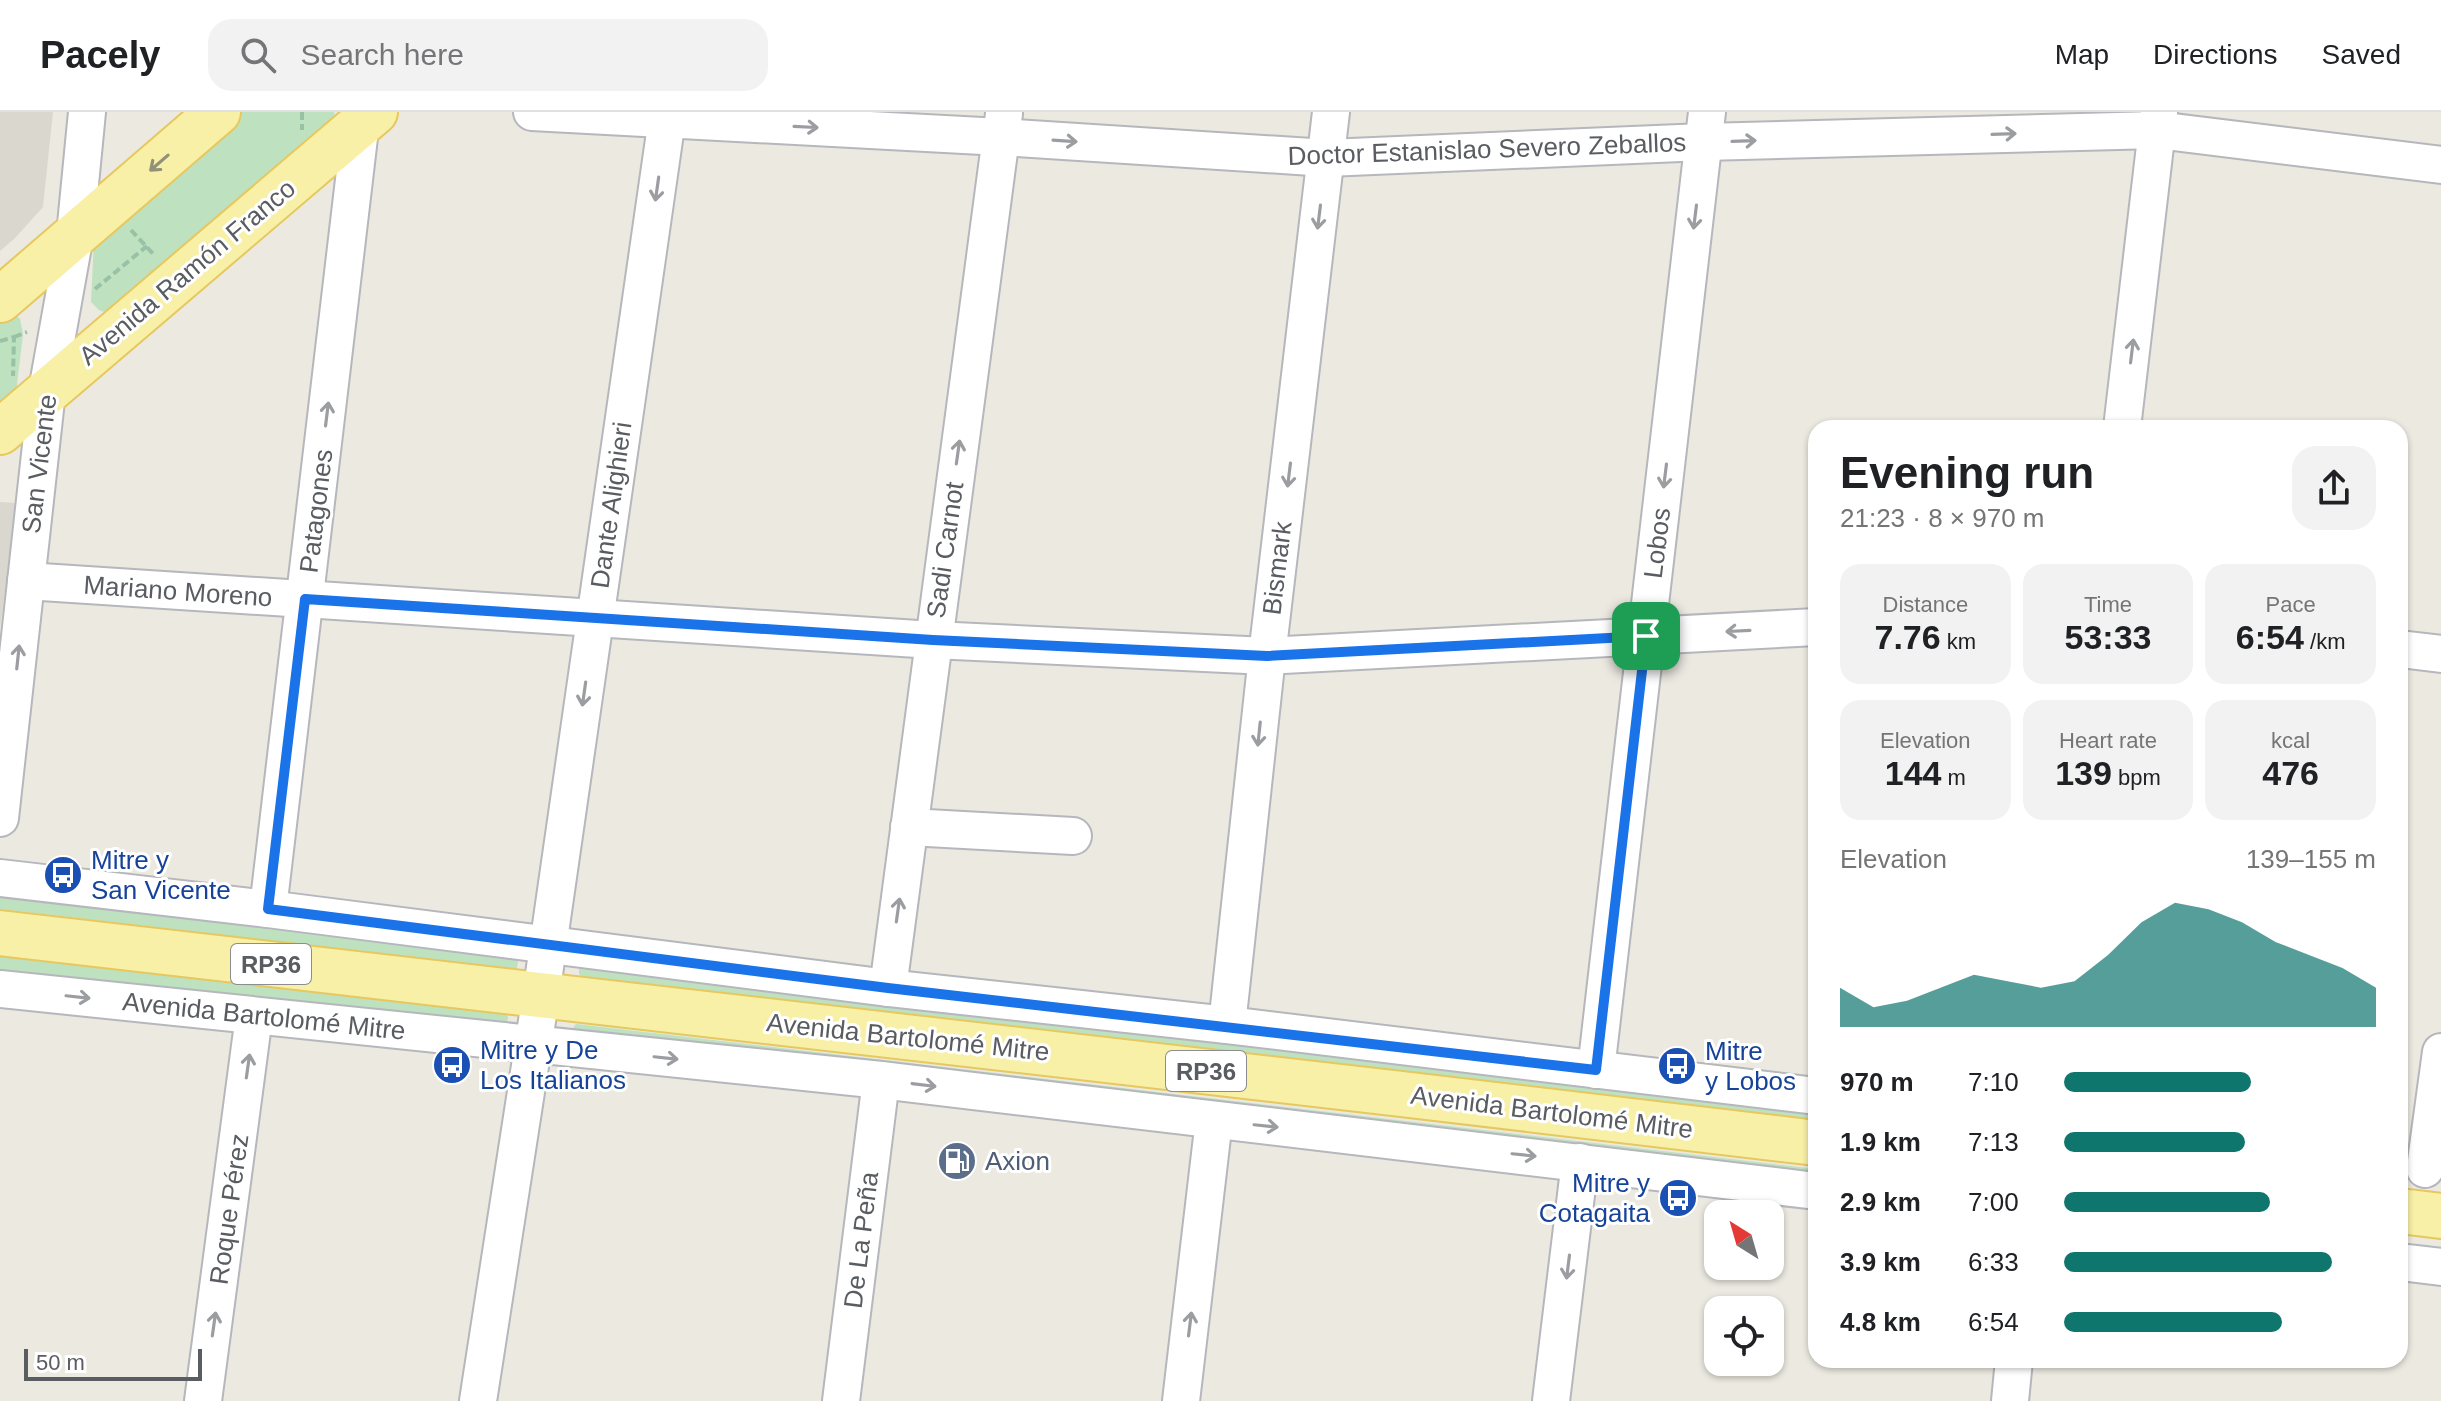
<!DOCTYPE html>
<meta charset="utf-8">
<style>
body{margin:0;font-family:Helvetica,sans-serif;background:#f2f2f2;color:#202124;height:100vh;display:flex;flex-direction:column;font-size:30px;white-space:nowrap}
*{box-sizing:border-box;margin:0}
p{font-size:26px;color:#757577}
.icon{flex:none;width:44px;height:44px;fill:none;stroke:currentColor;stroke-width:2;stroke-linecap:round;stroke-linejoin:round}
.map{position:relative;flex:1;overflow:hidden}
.panel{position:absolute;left:1808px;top:308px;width:600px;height:948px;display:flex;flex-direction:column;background:#fff;border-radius:24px;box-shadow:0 2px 6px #0004}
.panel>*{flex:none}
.needle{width:52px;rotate:323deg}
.fabs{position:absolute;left:1704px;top:1088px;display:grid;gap:16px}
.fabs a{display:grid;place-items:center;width:80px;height:80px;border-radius:16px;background:#fff;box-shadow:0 2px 6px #0004;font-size:40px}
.scale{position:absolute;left:24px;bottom:20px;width:178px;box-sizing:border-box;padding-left:8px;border:4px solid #595c60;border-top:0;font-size:22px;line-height:28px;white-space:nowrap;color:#595c60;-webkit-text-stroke:6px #fff;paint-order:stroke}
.pin{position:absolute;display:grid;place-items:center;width:68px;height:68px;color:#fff;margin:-34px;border-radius:16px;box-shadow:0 4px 12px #0006}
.round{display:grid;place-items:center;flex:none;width:84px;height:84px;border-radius:24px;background:#f2f2f2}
.summary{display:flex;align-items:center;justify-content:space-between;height:136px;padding:0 32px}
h1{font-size:44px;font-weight:800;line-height:60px}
.metrics{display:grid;grid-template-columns:repeat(3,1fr);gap:12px;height:136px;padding:8px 32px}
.metrics div{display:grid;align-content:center;border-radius:20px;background:#f2f2f2;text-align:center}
.metrics b{font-size:34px;font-weight:800}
.metrics small{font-size:22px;font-weight:400}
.metrics p{font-size:22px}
.chart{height:224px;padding:16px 32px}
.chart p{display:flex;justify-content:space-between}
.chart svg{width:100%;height:144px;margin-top:8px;fill:#0f766e;opacity:.7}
ul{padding:0 32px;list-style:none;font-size:26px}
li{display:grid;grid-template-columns:128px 96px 1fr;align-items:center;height:60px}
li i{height:20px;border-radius:10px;background:#0f766e}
header{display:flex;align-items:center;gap:48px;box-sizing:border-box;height:112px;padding:0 40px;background:#fff;border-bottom:2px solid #e0e0e0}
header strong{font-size:38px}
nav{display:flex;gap:44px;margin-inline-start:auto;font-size:28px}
.search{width:560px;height:72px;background:#f2f2f2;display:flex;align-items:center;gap:20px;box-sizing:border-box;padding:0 28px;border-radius:24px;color:#757577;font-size:30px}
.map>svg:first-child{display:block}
.education{fill:#dad8ce}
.green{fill:#bee1c0}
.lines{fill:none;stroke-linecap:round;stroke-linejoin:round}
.minor-casing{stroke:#b6b7bc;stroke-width:40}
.major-casing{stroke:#e6c85e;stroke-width:48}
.path{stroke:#98c1a6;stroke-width:4;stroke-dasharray:8 4;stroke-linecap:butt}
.minor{stroke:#fff;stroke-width:36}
.major{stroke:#f8f0a7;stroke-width:44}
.oneway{stroke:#9b9da0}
.oneway2{stroke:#919079}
.route-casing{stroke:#fff;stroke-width:16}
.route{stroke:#1a73e8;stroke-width:10}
.labels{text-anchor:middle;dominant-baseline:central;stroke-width:6;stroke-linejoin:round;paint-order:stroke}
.shield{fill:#fff;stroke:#8b8d90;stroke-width:2}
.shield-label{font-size:24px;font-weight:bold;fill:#595c60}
.street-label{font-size:26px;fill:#595c60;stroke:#fff}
.transit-label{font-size:26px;fill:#164399;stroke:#fff;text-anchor:start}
.service-label{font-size:26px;fill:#4e5e75;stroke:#fff;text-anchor:start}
</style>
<header>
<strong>Pacely</strong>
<div class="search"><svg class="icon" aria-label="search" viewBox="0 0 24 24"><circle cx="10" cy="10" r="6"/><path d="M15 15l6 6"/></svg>Search here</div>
<nav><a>Map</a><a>Directions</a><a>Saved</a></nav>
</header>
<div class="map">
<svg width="2441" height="1289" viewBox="0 0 2441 1289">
<rect width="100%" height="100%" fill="#ebe9e0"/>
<g class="education">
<path d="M0,0H53L43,95L15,126L0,139Z"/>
<path d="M0,390L17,391L0,516Z"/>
</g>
<g class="green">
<path d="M232,0H334L337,11L109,202L99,198L91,190L94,129Z"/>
<path d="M0,200H12L20,207L23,222L16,281L0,301Z"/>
<path d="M0,779L513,844L518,849L517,856L513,857L0,797Z"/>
<path d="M0,842L507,902L508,906L507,911L0,865Z"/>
<path d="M579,854L1816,997V1008L581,864L579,862Z"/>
<path d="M576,912L1816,1057V1064L576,921L573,916Z"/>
</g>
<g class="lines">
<g class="minor-casing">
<g id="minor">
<path d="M532,0L1001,25L1327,46L1704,30L2157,18L2441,53"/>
<path d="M2122,316L2159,0"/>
<path d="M26,469L933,528L1267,544L1816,515"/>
<path d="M2400,537L2441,542"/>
<path d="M0,706L47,279L75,123L87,0"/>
<path d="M909,715L1073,724"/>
<path d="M0,766L268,797L888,876L1227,913L1816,984"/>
<path d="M268,797L362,0"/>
<path d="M888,876L1004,2"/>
<path d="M0,877L881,968L1816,1079"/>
<path d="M1227,913L1267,544L1331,0"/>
<path d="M1596,958L1707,0"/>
<path d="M2425,1057L2441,940"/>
<path d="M2400,1150L2441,1155"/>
<path d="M203,1289L254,904"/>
<path d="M478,1289L541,883L668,0"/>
<path d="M841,1289L881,968"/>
<path d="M1181,1289L1214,1008"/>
<path d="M1551,1289L1580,1050"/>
<path d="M2010,1289L2014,1248"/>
</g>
</g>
<g class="major-casing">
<g id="major">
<path d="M0,188L218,0"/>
<path d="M0,320L375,0"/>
<path d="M0,821C606,889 1211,959 1816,1031"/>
<path d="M2400,1099L2441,1104"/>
</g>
</g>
<g class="path">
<path d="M302,0V18"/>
<path d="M131,118L155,144"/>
<path d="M95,177L147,134"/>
<path d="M14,225L27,220"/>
<path d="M0,229L14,225L13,264"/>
</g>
<use href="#minor" class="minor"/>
<use href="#major" class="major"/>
</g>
<defs><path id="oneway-shaft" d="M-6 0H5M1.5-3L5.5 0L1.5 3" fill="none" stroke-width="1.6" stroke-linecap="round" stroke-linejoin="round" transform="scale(2)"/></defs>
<g class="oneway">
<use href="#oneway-shaft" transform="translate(806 15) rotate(3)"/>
<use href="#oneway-shaft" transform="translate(2004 22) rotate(-2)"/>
<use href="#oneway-shaft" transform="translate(1065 29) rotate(4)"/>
<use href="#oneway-shaft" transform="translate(1744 29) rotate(-2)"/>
<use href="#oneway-shaft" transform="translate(657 77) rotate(98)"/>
<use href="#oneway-shaft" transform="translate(1319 105) rotate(97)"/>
<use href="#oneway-shaft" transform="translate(1695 105) rotate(97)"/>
<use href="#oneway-shaft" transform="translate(2132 239) rotate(-83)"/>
<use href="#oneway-shaft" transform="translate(327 302) rotate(-83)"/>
<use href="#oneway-shaft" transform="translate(958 340) rotate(-82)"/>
<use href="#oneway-shaft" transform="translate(1289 363) rotate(97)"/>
<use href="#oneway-shaft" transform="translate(1665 364) rotate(97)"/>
<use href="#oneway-shaft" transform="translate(1738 519) rotate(177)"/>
<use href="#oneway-shaft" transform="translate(18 545) rotate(-84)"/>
<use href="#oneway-shaft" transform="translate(584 582) rotate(98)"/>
<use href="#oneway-shaft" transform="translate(1259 622) rotate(96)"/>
<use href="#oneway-shaft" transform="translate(898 798) rotate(-82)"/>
<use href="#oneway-shaft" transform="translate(78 885) rotate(6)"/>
<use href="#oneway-shaft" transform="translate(666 946) rotate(6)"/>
<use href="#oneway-shaft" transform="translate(248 954) rotate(-82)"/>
<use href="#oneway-shaft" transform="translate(924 973) rotate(7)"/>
<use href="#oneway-shaft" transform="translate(1266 1014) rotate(6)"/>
<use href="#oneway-shaft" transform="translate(1524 1043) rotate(6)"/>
<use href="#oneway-shaft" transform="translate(1568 1155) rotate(97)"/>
<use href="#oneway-shaft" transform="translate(214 1212) rotate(-82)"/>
<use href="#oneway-shaft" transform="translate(1190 1212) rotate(-83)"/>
</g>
<use class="oneway2" href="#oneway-shaft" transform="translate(159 51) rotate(139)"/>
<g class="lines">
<g class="route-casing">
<path id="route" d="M305,487L933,528L1267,544L1646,524L1596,958L888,876L268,797Z"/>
</g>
<use href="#route" class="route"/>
</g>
<defs>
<g id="bus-disc" transform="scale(2)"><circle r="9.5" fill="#1a4fb4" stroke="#fff"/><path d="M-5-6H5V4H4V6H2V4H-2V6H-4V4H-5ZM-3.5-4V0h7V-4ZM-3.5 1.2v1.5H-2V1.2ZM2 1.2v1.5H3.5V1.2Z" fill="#fff"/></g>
<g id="fuel-disc" transform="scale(2)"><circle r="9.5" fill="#5c6f8a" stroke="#fff"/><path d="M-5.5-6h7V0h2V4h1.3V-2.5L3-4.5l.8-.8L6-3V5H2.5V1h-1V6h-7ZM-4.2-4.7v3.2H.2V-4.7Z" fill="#fff"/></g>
</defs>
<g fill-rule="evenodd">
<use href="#bus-disc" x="63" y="763"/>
<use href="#bus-disc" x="452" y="953"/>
<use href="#bus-disc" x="1677" y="954"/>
<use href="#fuel-disc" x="957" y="1049"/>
<use href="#bus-disc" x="1678" y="1086"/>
</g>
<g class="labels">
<g class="shield">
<rect x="231" y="832" width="80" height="40" rx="6"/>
<rect x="1166" y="939" width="80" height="40" rx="6"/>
</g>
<g class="shield-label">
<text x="271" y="852">RP36</text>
<text x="1206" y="959">RP36</text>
</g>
<g class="street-label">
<text transform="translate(1487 37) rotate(-2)">Doctor Estanislao Severo Zeballos</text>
<text transform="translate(187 160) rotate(-40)">Avenida Ramón Franco</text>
<text transform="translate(39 352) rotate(-83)">San Vicente</text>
<text transform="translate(611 393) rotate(-82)">Dante Alighieri</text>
<text transform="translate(316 399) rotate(-83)">Patagones</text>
<text transform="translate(1657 431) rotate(-83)">Lobos</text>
<text transform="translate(945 438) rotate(-82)">Sadi Carnot</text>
<text transform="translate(1277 456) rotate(-83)">Bismark</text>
<text transform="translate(178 479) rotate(4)">Mariano Moreno</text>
<text transform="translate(264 904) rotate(6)">Avenida Bartolomé Mitre</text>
<text transform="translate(908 925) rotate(6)">Avenida Bartolomé Mitre</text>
<text transform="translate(1552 1000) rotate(7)">Avenida Bartolomé Mitre</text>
<text transform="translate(229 1097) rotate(-82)">Roque Pérez</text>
<text transform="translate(861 1128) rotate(-83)">De La Peña</text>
</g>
<g class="transit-label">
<text x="91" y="748">Mitre y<tspan x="91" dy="30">San Vicente</tspan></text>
<text x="480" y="938">Mitre y De<tspan x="480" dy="30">Los Italianos</tspan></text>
<text x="1705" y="939">Mitre<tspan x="1705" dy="30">y Lobos</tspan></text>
<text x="1650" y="1071" text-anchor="end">Mitre y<tspan x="1650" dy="30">Cotagaita</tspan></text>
</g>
<g class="service-label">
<text x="985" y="1049">Axion</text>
</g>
</g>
</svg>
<div class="fabs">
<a><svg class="needle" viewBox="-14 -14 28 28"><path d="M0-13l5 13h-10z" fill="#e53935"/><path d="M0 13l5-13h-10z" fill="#757577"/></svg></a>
<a><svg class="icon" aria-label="locate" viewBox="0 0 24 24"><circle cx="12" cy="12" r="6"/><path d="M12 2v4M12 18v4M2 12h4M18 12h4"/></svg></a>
</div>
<div class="scale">50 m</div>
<div class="pin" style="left:1646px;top:524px;background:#1e9e55"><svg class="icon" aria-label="arrive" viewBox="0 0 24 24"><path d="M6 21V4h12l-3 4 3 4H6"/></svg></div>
<section class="panel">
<div class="summary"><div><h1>Evening run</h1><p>21:23 · 8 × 970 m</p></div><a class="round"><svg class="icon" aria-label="share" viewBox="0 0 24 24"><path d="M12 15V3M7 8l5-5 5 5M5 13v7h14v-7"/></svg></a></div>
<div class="metrics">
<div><p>Distance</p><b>7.76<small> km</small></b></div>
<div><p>Time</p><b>53:33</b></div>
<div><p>Pace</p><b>6:54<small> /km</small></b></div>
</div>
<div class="metrics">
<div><p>Elevation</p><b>144<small> m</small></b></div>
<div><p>Heart rate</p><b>139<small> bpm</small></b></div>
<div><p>kcal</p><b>476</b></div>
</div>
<div class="chart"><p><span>Elevation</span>139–155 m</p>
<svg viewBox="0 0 160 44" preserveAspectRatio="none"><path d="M0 44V32L10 38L20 36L30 32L40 28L50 30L60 32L70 30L80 22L90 12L100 6L110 8L120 12L130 18L140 22L150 26L160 32V44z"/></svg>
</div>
<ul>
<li><b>970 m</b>7:10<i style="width:60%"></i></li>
<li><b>1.9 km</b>7:13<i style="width:58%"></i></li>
<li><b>2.9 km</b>7:00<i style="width:66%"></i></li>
<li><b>3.9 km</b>6:33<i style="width:86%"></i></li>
<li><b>4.8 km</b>6:54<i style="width:70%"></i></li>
</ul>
</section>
</div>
